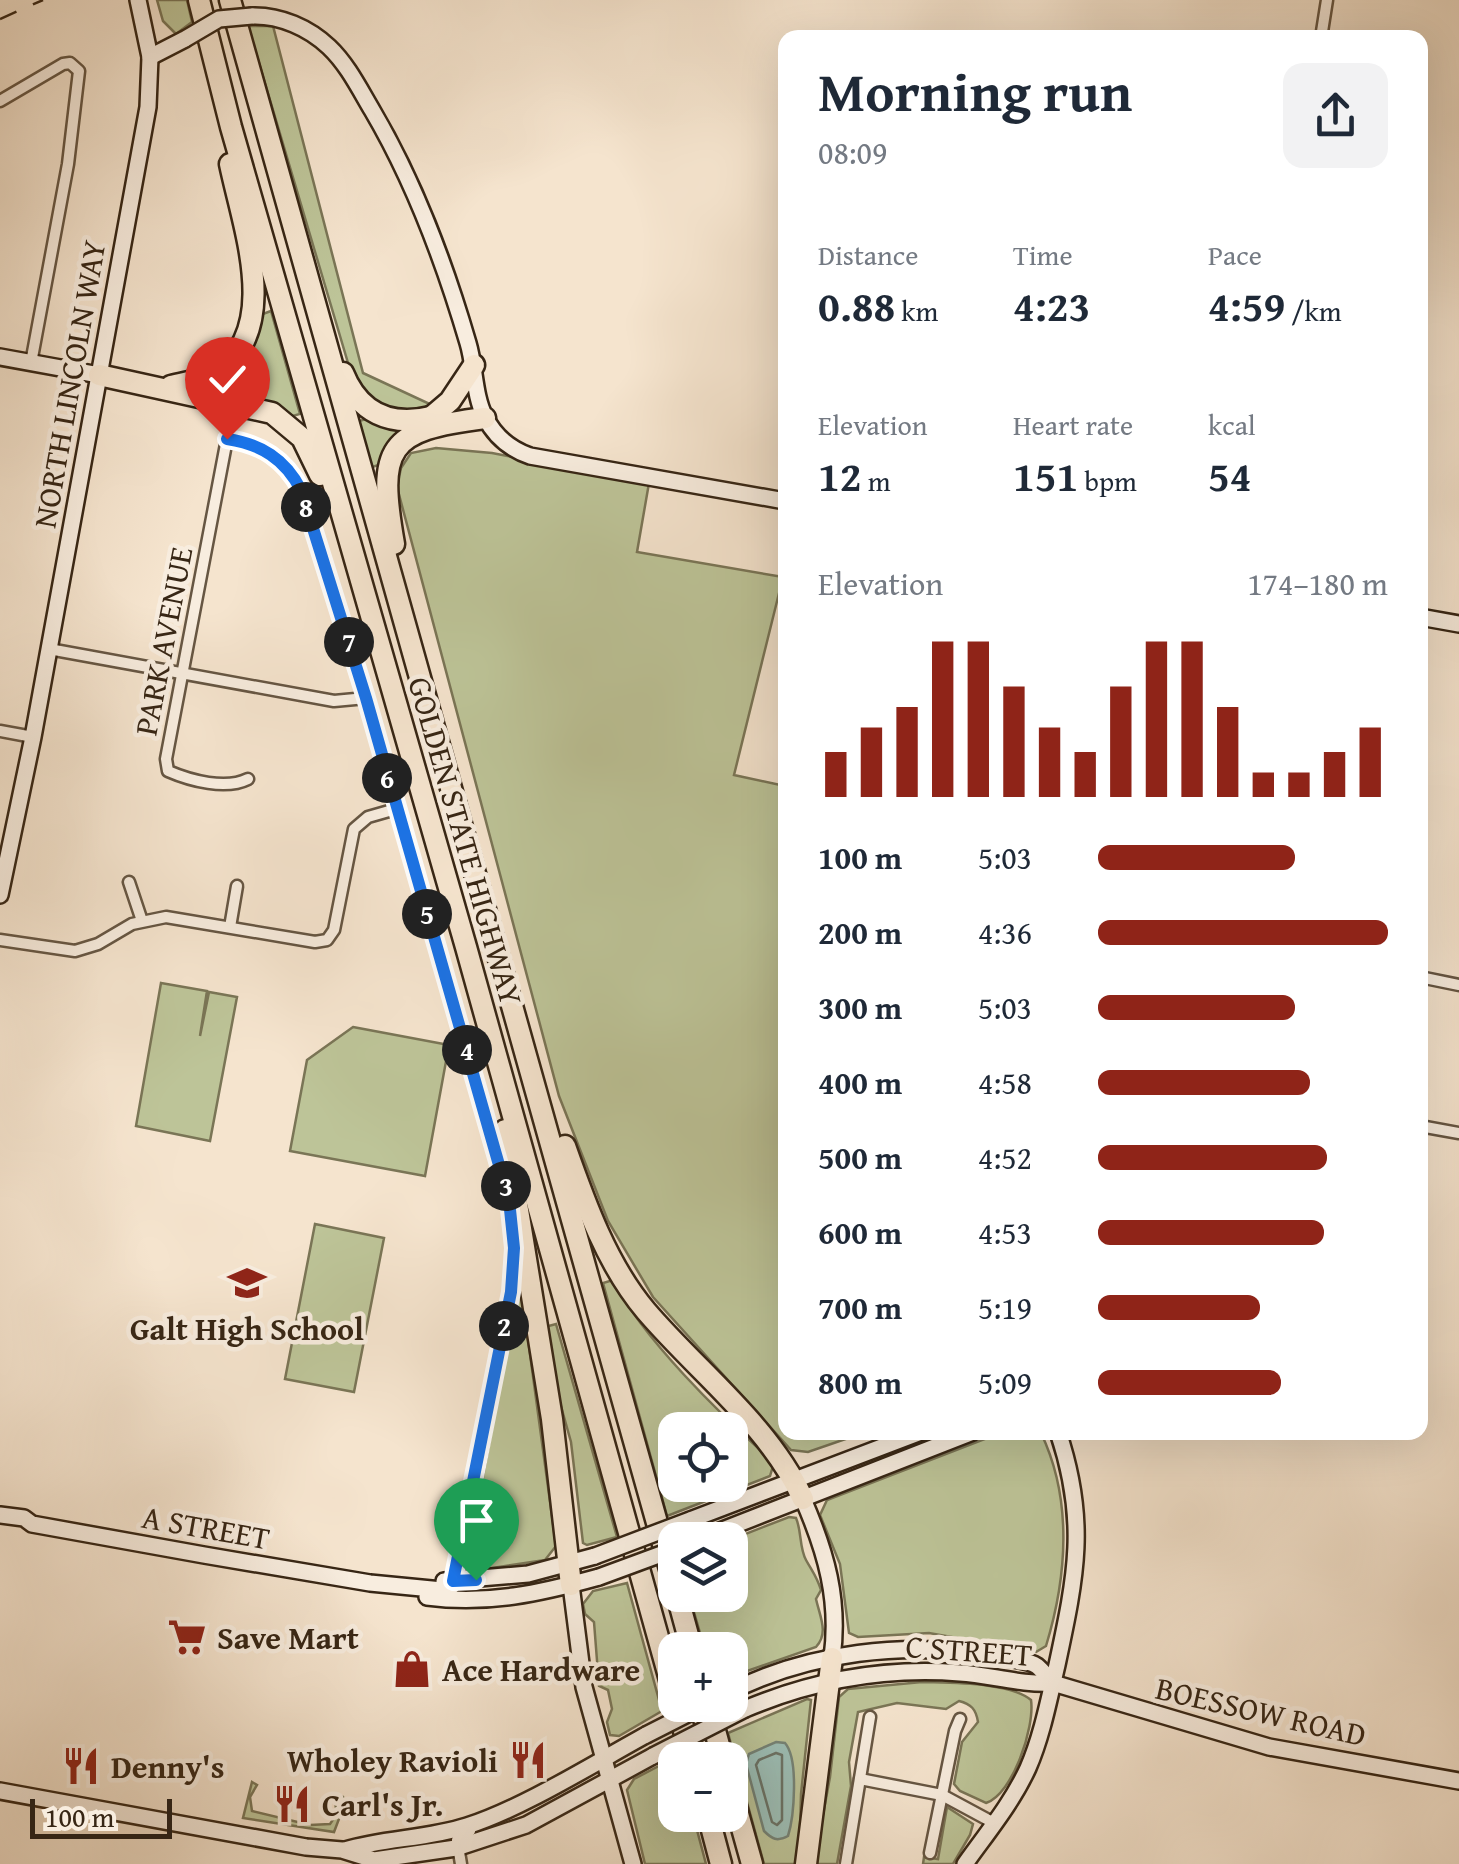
<!DOCTYPE html>
<meta charset="utf-8">
<style>
body{margin:0;font-family:"Gentium Book Plus",serif;background:#f2f2f3;color:#1f2937;height:100vh;display:flex;flex-direction:column;font-size:38px;white-space:nowrap}
*{box-sizing:border-box;margin:0}
p{font-size:32px;color:#747a83}
.icon{flex:none;width:55px;height:55px;fill:none;stroke:currentColor;stroke-width:2;stroke-linecap:round;stroke-linejoin:round}
.map{position:relative;flex:1;overflow:hidden}
.details{position:absolute;left:778px;top:30px;width:650px;height:1410px;display:flex;flex-direction:column;background:#fff;border-radius:20px;box-shadow:0 10px 40px #0002}
.details>*{flex:none}
.tools{position:absolute;left:658px;top:1412px;display:grid;gap:20px}
.tools a{display:grid;place-items:center;width:90px;height:90px;border-radius:20px;background:#fff;box-shadow:0 10px 40px #0002;font-size:50px}
.scale{position:absolute;left:30px;bottom:25px;width:142px;box-sizing:border-box;padding-left:10px;border:5px solid #372615;border-top:0;font-size:28px;line-height:35px;white-space:nowrap;color:#372615;-webkit-text-stroke:8px #f8eddf;paint-order:stroke}
.pin{position:absolute;display:grid;place-items:center;width:85px;height:85px;color:#fff;margin:-102px -42px;border-radius:50% 50% 50% 0;rotate:-45deg;box-shadow:0 0 10px #0007}
.pin .icon{rotate:45deg}
.km{position:absolute;width:50px;height:50px;margin:-25px;border-radius:50%;background:#222;color:#fff;font-size:28px;line-height:50px;text-align:center}
.round{display:grid;place-items:center;flex:none;width:105px;height:105px;border-radius:20px;background:#f2f2f3}
.overview{display:flex;align-items:center;justify-content:space-between;height:170px;padding:0 40px}
h1{font-size:55px;font-weight:700;line-height:75px}
.metrics{display:grid;grid-template-columns:repeat(3,1fr);gap:15px;height:170px;padding:10px 40px}
.metrics div{display:grid;align-content:center}
.metrics b{font-size:42px;font-weight:700}
.metrics small{font-size:28px;font-weight:400}
.metrics p{font-size:28px}
.chart{height:280px;padding:20px 40px}
.chart p{display:flex;justify-content:space-between}
.chart svg{width:100%;height:180px;margin-top:10px;stroke:#8f2418;stroke-width:6}
ul{padding:0 40px;list-style:none;font-size:32px}
li{display:grid;grid-template-columns:160px 120px 1fr;align-items:center;height:75px}
li i{height:25px;border-radius:12px;background:#8f2418}
.map>svg:first-child{display:block}
.green{fill:#bdc498;stroke:#7a7556;stroke-width:2.5;fill-rule:evenodd}
.water{fill:#9cbfb7;stroke:#748276;stroke-width:2.5}
.lines{fill:none;stroke-linecap:round;stroke-linejoin:round}
.shore{stroke:#6a7266;stroke-width:2.5}
.street-casing{stroke:#665643;stroke-width:15}
.secondary-casing{stroke:#372615;stroke-width:20}
.highway-casing{stroke:#372615;stroke-width:25}
.street{stroke:#f8eddf;stroke-width:10}
.secondary{stroke:#f8eddf;stroke-width:15}
.highway{stroke:#f5e4ce;stroke-width:20}
.rail{stroke:#372615;stroke-width:2.5;stroke-dasharray:18 18;stroke-linecap:butt}
.secondary-bridge-casing{stroke:#372615;stroke-width:20;stroke-linecap:butt}
.secondary-bridge{stroke:#f8eddf;stroke-width:15}
.route-casing{stroke:#fff;stroke-width:20}
.route{stroke:#1a73e8;stroke-width:12}
.labels{text-anchor:middle;dominant-baseline:central;stroke-width:9;stroke-linejoin:round;paint-order:stroke}
.street-label{font-size:32px;fill:#372615;stroke:#f8eddf}
.poi-label{font-size:32px;font-weight:bold;fill:#372615;stroke:#f8eddf;text-anchor:start}
</style>
<div class="map">
<svg width="1459" height="1864" viewBox="0 0 1459 1864">
<rect width="100%" height="100%" fill="#f5e4ce"/>
<filter id="stains"><feTurbulence type="fractalNoise" baseFrequency=".002" numOctaves="4"/><feColorMatrix values="0 0 0 0 .2 0 0 0 0 .09 0 0 0 0 .02 0 0 0 .5 -.17"/></filter>
<radialGradient id="worn" r=".72"><stop offset=".6" stop-color="#630" stop-opacity="0"/><stop offset="1" stop-color="#630" stop-opacity=".3"/></radialGradient>
<g class="green">
<path d="M157,0H187L192,22L176,34L163,21Z"/>
<path d="M248,26H273L363,373L434,406L405,414L370,402L351,373Z"/>
<path d="M271,311L300,414L289,417L186,388L212,381L260,315Z"/>
<path d="M369,418L407,427L384,463L370,468L356,422Z"/>
<path d="M436,448L492,453L649,483L637,552L783,577L734,775L785,786V1432L863,1433L808,1452L791,1450L653,1297L608,1221L559,1096L397,487L401,468L411,453Z"/>
<path d="M161,983L207,991L200,1036L209,992L237,997L210,1141L136,1126Z"/>
<path d="M353,1027L449,1045L425,1176L290,1151L307,1060Z"/>
<path d="M315,1224L384,1238L354,1392L285,1379Z"/>
<path d="M516,1251L556,1546L545,1560L479,1570L472,1566L468,1559L512,1318Z"/>
<path d="M613,1280C643,1339 720,1414 770,1459L773,1466L770,1476L667,1516L603,1283ZM675,1430H730V1485H675Z"/>
<path d="M556,1324L617,1537L587,1545L583,1543L571,1442L557,1392L545,1327Z"/>
<path d="M1000,1433H1041C1073,1500 1067,1577 1046,1646L1036,1652L929,1633L858,1637L849,1633L840,1564L820,1515L827,1500Z"/>
<path d="M789,1517L796,1518C802,1532 799,1547 806,1560C812,1571 817,1577 821,1590L816,1599C820,1617 829,1633 816,1647L730,1677V1650H705L689,1595H730V1540Z"/>
<path d="M627,1583L662,1711L619,1736L610,1735L607,1722L612,1709L608,1690L599,1686L594,1622L585,1614L583,1604L593,1591Z"/>
<path d="M922,1682C951,1683 1009,1682 1031,1700C1035,1727 1013,1794 986,1803L960,1791L954,1784L962,1742L978,1722C976,1709 971,1704 959,1701L946,1709L897,1703L858,1712L849,1762L851,1786L837,1864H814L830,1777L839,1697L848,1689Z"/>
<path d="M807,1699L811,1700L801,1794L799,1864H764L728,1733Z"/>
<path d="M676,1757L675,1815H693L706,1864H645L627,1790L634,1779Z"/>
<path d="M252,1782L257,1785L250,1797L252,1811L310,1825L330,1824L337,1814L334,1796L343,1797L345,1803L334,1832L243,1818Z"/>
<path d="M947,1807L973,1824L970,1835L953,1864H923L924,1857L938,1859Z"/>
</g>
<path class="water" d="M776,1742L785,1743C799,1759 794,1817 788,1836C777,1842 772,1839 764,1831L746,1764L749,1754Z"/>
<g class="lines">
<path class="shore" d="M776,1753L782,1755V1820L777,1825L772,1822L756,1765L759,1760Z"/>
<g class="street-casing">
<g id="street">
<path d="M1321,38L1327,0"/>
<path d="M0,101L63,64L70,63L79,71L68,164L31,363"/>
<path d="M49,649L334,701L366,698"/>
<path d="M0,731L33,737"/>
<path d="M248,779C226,790 191,781 168,771L166,759L227,439C261,444 285,459 301,490L366,698L504,1179"/>
<path d="M129,882L142,921"/>
<path d="M230,927L237,886"/>
<path d="M0,940L75,951L98,944L132,924L166,917L315,942L327,940L334,930L354,829L368,817L396,809"/>
<path d="M1420,977L1459,985"/>
<path d="M1420,1126L1459,1133"/>
<path d="M453,1581L511,1291L513,1235"/>
<path d="M860,1779L942,1795L994,1823"/>
<path d="M930,1853L955,1731L960,1719"/>
<path d="M461,1864L457,1840L470,1831"/>
<path d="M846,1864L870,1717"/>
</g>
</g>
<g class="secondary-casing">
<g id="secondary">
<path d="M252,16C280,15 309,28 329,47C347,64 359,88 372,110C415,183 444,261 468,343C475,366 474,396 485,417C495,437 510,449 530,456L785,501"/>
<path d="M150,57L185,39"/>
<path d="M0,357L99,375"/>
<path d="M1420,617L1459,624"/>
<path d="M0,895L33,737L148,107L150,57L138,0"/>
<path d="M803,1499C826,1552 840,1600 832,1658"/>
<path d="M0,1515L24,1518L32,1524L204,1555L370,1583L442,1590L452,1586L453,1581"/>
<path d="M690,1520L921,1432"/>
<path d="M697,1540L973,1432"/>
<path d="M444,1581L528,1574L595,1556"/>
<path d="M571,1585L584,1687L633,1864"/>
<path d="M427,1597C488,1605 541,1593 599,1577"/>
<path d="M730,1692C809,1652 906,1641 992,1656C1005,1658 1026,1659 1037,1666C1043,1671 1048,1678 1053,1683"/>
<path d="M745,1709C814,1680 885,1667 960,1673C991,1675 1021,1685 1053,1683L1269,1747L1459,1781"/>
<path d="M0,1791L306,1847L342,1850L374,1860L456,1848L526,1825L653,1756"/>
<path d="M345,1850C385,1838 427,1839 467,1826C523,1808 593,1764 646,1735"/>
<path d="M965,1864C987,1833 1012,1803 1028,1768C1042,1736 1049,1699 1057,1665C1076,1576 1088,1521 1058,1432"/>
</g>
</g>
<g class="highway-casing">
<g id="highway">
<path d="M199,0L231,127L466,947L675,1698"/>
<path d="M230,0L675,1587"/>
<path d="M343,373C359,413 390,427 431,417"/>
<path d="M99,375L272,413L302,438L320,475"/>
<path d="M171,386C186,382 201,381 215,373C283,331 243,227 230,164"/>
<path d="M430,418L450,401L474,365"/>
<path d="M394,544C377,447 387,430 485,418"/>
<path d="M505,1130L552,1419L571,1585"/>
<path d="M565,1146C585,1203 607,1265 646,1311C698,1372 769,1425 803,1499"/>
<path d="M677,1595L692,1650"/>
<path d="M677,1705L692,1760"/>
<path d="M708,1705L723,1760"/>
<path d="M730,1785L752,1864"/>
<path d="M708,1815L721,1864"/>
<path d="M806,1864L832,1658"/>
</g>
</g>
<use href="#street" class="street"/>
<use href="#secondary" class="secondary"/>
<use href="#highway" class="highway"/>
<path class="rail" d="M0,19L43,0"/>
<g class="secondary-bridge-casing">
<g id="secondary-bridge">
<path d="M185,39L219,19L252,16"/>
<path d="M595,1556L690,1520"/>
<path d="M599,1577L675,1549"/>
<path d="M646,1735L705,1705"/>
<path d="M653,1756L745,1709"/>
</g>
</g>
<use href="#secondary-bridge" class="secondary-bridge"/>
</g>
<g class="lines">
<g class="route-casing">
<path id="route" d="M227,439C261,444 285,459 301,490L366,698L509,1200L514,1248L511,1292L453,1581L476,1580"/>
</g>
<use href="#route" class="route"/>
</g>
<defs>
<g id="school-bare" transform="scale(3)"><path d="M0-5L7-2L0 1L-7-2ZM-4 1L0 2.5L4 1V4Q0 6-4 4Z" fill="#8f2418" stroke="#f8eddf" stroke-width="2.5" paint-order="stroke"/></g>
<g id="supermarket-bare" transform="scale(3)"><path d="M-6-5.5h2.5l.6 2H6L4.5 2H-2.5L-4.4-4H-6ZM-1.5 3.2a1.3 1.3 0 1 0 .1 0ZM3 3.2a1.3 1.3 0 1 0 .1 0Z" fill="#8f2418" stroke="#f8eddf" stroke-width="2.5" paint-order="stroke"/></g>
<g id="shop-bare" transform="scale(3)"><path d="M-5-2.5h2.3a2.7 3.5 0 0 1 5.4 0H5L5.5 6h-11ZM-1.5-2.5h3a1.5 2.3 0 0 0-3 0Z" fill="#8f2418" stroke="#f8eddf" stroke-width="2.5" paint-order="stroke"/></g>
<g id="restaurant-bare" transform="scale(3)"><path d="M-5-6h1v4h1v-4h1v4h1v-4h1v5L-1.5 .5V6h-2V.5L-5-1ZM5-6V6H3V1.5H1.5Q1.5-4 5-6Z" fill="#8f2418" stroke="#f8eddf" stroke-width="2.5" paint-order="stroke"/></g>
</defs>
<g fill-rule="evenodd">
<use href="#school-bare" x="247" y="1283"/>
<use href="#supermarket-bare" x="187" y="1637"/>
<use href="#shop-bare" x="412" y="1669"/>
<use href="#restaurant-bare" x="528" y="1760"/>
<use href="#restaurant-bare" x="81" y="1766"/>
<use href="#restaurant-bare" x="292" y="1804"/>
</g>
<g class="labels">
<g class="street-label">
<text transform="translate(69 384) rotate(-80)">NORTH LINCOLN WAY</text>
<text transform="translate(163 641) rotate(-79)">PARK AVENUE</text>
<text transform="translate(466 841) rotate(74)">GOLDEN STATE HIGHWAY</text>
<text transform="translate(206 1527) rotate(10)">A STREET</text>
<text transform="translate(969 1650) rotate(4)">C STREET</text>
<text transform="translate(1261 1711) rotate(13)">BOESSOW ROAD</text>
</g>
<g class="poi-label">
<text x="247" y="1328" text-anchor="middle">Galt High School</text>
<text x="217" y="1637">Save Mart</text>
<text x="442" y="1669">Ace Hardware</text>
<text x="498" y="1760" text-anchor="end">Wholey Ravioli</text>
<text x="111" y="1766">Denny's</text>
<text x="322" y="1804">Carl's Jr.</text>
</g>
</g>
<rect width="100%" height="100%" filter="url(#stains)"/>
<rect width="100%" height="100%" fill="url(#worn)"/>
</svg>
<div class="tools">
<a><svg class="icon" aria-label="locate" viewBox="0 0 24 24"><circle cx="12" cy="12" r="6"/><path d="M12 2v4M12 18v4M2 12h4M18 12h4"/></svg></a>
<a><svg class="icon" aria-label="layers" viewBox="0 0 24 24"><path d="M12 4l9 5-9 5-9-5zM3 14l9 5 9-5"/></svg></a>
<a>+</a>
<a>−</a>
</div>
<div class="scale">100 m</div>
<div class="pin" style="left:476px;top:1580px;background:#1e9e55"><svg class="icon" aria-label="arrive" viewBox="0 0 24 24"><path d="M6 21V4h12l-3 4 3 4H6"/></svg></div>
<div class="pin" style="left:227px;top:439px;background:#d93025"><svg class="icon" aria-label="check" viewBox="0 0 24 24"><path d="M5 12l5 5 9-10"/></svg></div>
<b class="km" style="left:504px;top:1326px">2</b>
<b class="km" style="left:506px;top:1186px">3</b>
<b class="km" style="left:467px;top:1050px">4</b>
<b class="km" style="left:427px;top:914px">5</b>
<b class="km" style="left:387px;top:778px">6</b>
<b class="km" style="left:349px;top:642px">7</b>
<b class="km" style="left:306px;top:507px">8</b>
<section class="details">
<div class="overview"><div><h1>Morning run</h1><p>08:09</p></div><a class="round"><svg class="icon" aria-label="share" viewBox="0 0 24 24"><path d="M12 15V3M7 8l5-5 5 5M5 13v7h14v-7"/></svg></a></div>
<div class="metrics">
<div><p>Distance</p><b>0.88<small> km</small></b></div>
<div><p>Time</p><b>4:23</b></div>
<div><p>Pace</p><b>4:59<small> /km</small></b></div>
</div>
<div class="metrics">
<div><p>Elevation</p><b>12<small> m</small></b></div>
<div><p>Heart rate</p><b>151<small> bpm</small></b></div>
<div><p>kcal</p><b>54</b></div>
</div>
<div class="chart"><p><span>Elevation</span>174–180 m</p>
<svg viewBox="0 0 160 44" preserveAspectRatio="none"><path d="M5 44V33M15 44V27M25 44V22M35 44V6M45 44V6M55 44V17M65 44V27M75 44V33M85 44V17M95 44V6M105 44V6M115 44V22M125 44V38M135 44V38M145 44V33M155 44V27"/></svg>
</div>
<ul>
<li><b>100 m</b>5:03<i style="width:68%"></i></li>
<li><b>200 m</b>4:36<i style="width:100%"></i></li>
<li><b>300 m</b>5:03<i style="width:68%"></i></li>
<li><b>400 m</b>4:58<i style="width:73%"></i></li>
<li><b>500 m</b>4:52<i style="width:79%"></i></li>
<li><b>600 m</b>4:53<i style="width:78%"></i></li>
<li><b>700 m</b>5:19<i style="width:56%"></i></li>
<li><b>800 m</b>5:09<i style="width:63%"></i></li>
</ul>
</section>
</div>
